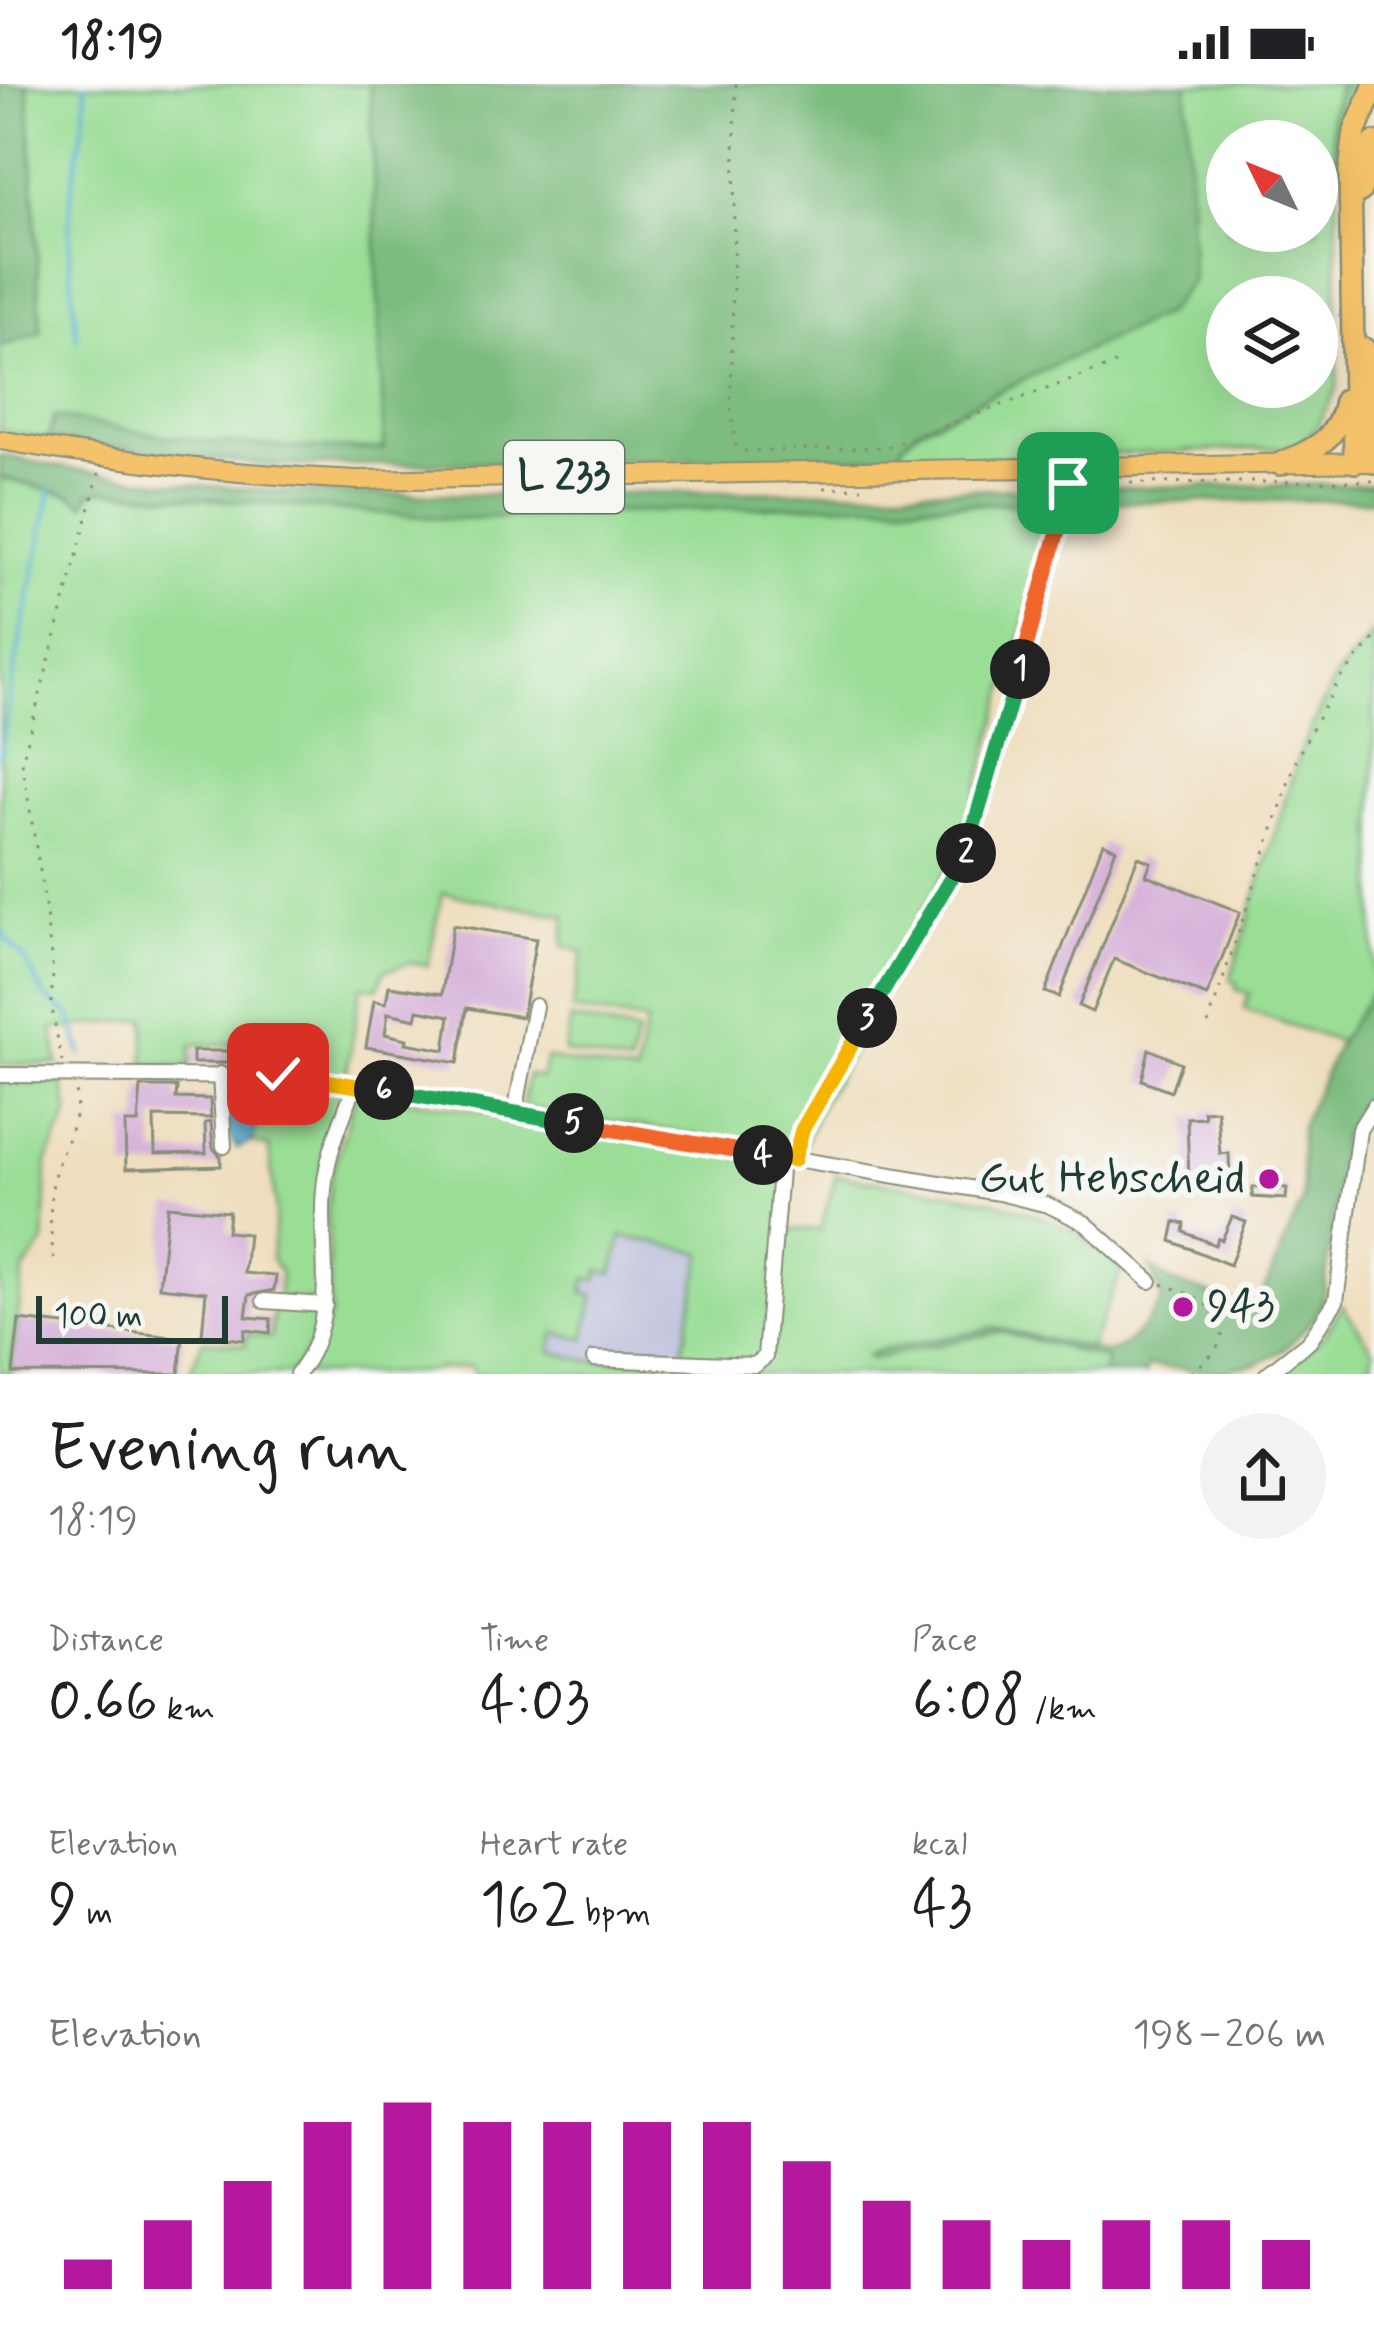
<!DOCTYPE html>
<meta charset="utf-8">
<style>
body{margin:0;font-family:Mynerve,sans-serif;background:#f2f2f2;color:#202124;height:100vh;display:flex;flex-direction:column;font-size:45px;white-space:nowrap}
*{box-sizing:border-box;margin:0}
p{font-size:39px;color:#757577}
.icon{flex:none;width:66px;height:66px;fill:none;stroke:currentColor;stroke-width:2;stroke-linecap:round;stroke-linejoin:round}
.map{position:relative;height:1290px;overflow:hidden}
.details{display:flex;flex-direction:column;background:#fff;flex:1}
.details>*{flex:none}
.needle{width:78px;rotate:313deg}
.buttons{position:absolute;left:1206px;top:36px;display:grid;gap:24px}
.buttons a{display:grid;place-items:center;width:132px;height:132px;border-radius:50%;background:#fff;box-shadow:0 12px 48px #0002;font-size:60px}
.scale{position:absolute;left:36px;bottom:30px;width:192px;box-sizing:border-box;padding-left:12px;border:6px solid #1f3d34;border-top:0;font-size:33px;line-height:42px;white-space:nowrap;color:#1f3d34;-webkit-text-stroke:9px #f6f6f2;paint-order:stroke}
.pin{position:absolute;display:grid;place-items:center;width:102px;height:102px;color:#fff;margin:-51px;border-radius:24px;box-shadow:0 6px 18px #0006}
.km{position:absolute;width:60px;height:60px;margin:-30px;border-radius:50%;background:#222;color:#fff;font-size:33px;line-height:60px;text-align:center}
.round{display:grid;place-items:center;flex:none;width:126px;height:126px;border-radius:63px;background:#f2f2f2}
.head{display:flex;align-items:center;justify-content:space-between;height:204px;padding:0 48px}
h1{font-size:66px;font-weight:600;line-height:90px}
.figures{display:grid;grid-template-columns:repeat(3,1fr);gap:18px;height:204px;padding:12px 48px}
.figures div{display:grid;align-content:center}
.figures b{font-size:60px;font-weight:600}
.figures small{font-size:33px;font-weight:400}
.figures p{font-size:33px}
.chart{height:336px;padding:24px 48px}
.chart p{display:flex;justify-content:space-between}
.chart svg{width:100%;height:216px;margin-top:12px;stroke:#b5179e;stroke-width:6}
.status{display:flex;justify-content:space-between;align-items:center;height:84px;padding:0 60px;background:#fff;direction:ltr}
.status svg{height:33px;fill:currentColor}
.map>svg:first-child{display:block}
.industrial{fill:#c0c2dd}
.green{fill:#9add95;stroke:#5c8d64;stroke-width:3;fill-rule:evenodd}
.forest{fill:#7bbc7e;stroke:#4d7c59;stroke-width:3}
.water{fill:#56aed3;stroke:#3a7684;stroke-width:3}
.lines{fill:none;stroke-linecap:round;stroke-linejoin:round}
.stream{stroke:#56aed3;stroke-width:4.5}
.building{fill:#d7b3da;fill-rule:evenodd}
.minor-casing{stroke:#878e79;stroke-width:18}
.major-casing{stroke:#878e79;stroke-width:22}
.highway-casing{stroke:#878e79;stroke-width:26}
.path{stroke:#878e79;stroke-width:3;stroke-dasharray:3 9;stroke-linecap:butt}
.minor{stroke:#fff;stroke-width:14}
.major{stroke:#f3c26a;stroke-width:18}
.highway{stroke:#f3c26a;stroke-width:21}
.split-1-casing{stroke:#fff;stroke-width:24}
.split-2-casing{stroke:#fff;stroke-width:24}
.split-3-casing{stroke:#fff;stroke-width:24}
.split-4-casing{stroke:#fff;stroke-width:24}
.split-5-casing{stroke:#fff;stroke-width:24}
.split-6-casing{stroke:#fff;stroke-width:24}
.split-7-casing{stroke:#fff;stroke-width:24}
.split-1{stroke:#f0652b;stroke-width:15}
.split-2{stroke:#22a559;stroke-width:15}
.split-3{stroke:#22a559;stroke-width:15}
.split-4{stroke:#f5b400;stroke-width:15}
.split-5{stroke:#f0652b;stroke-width:15}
.split-6{stroke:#22a559;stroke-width:15}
.split-7{stroke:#f5b400;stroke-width:15}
.poi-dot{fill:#b5179e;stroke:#f6f6f2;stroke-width:4.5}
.labels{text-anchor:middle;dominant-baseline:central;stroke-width:12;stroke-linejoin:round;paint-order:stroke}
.shield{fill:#f6f6f2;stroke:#60746d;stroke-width:3}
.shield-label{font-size:42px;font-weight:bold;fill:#1f3d34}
.poi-label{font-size:45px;fill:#1f3d34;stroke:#f6f6f2;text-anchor:end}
</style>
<div class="status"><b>18:19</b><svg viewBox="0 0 49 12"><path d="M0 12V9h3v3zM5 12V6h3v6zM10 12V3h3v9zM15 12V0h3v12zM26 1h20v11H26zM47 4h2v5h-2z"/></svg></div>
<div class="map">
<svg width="1374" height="1290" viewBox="0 0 1374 1290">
<rect width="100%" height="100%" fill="#f6f6f2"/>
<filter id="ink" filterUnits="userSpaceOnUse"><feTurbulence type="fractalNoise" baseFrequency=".00833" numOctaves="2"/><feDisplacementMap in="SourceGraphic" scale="24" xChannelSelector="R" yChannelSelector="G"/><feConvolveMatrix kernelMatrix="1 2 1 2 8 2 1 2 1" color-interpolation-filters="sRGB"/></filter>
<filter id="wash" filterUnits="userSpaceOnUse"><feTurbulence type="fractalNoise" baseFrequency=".004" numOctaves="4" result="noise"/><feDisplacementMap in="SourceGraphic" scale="48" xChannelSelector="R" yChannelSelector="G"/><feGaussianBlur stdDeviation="2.7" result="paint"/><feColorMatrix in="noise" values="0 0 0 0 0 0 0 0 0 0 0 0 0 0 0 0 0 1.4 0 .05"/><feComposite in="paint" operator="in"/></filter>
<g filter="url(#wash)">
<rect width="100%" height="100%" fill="#efdebe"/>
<path class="industrial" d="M622,1152L703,1169L683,1264L694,1274L588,1277L551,1267L554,1248L584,1255L593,1211L583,1209L586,1194L599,1186Z"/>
<g class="green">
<path d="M28,0H370L384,365H316L156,354L54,333L48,355L0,346V263L41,248Z"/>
<path d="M1187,0H1339L1331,32L1337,89V304L1315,345L1299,360L1281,364L913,377L898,373L904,358L919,345L1166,229L1192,197ZM1227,57H1317V147H1227ZM1227,213H1317V303H1227Z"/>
<path d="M0,394L72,412L85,420L89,410L101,406L451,435L835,420H1057L963,758L866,922L871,936L822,1019L801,1068L522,1023L528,991L541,994L546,974L636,991L646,938L572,926L583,868L563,862L566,832L442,809L428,881L408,879L384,887L378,904L361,903L346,993L291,985L239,984L237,960L191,961L190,981H144L146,935L53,945L58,980H0Z"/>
<path d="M1374,548V904L1339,958L1244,925L1249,909L1236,906L1237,899L1230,896L1300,668L1335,594Z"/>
<path d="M571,935L637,949L630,982L564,968Z"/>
<path d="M62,997L69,1029L47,1078L44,1158L24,1187L10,1290H0V998Z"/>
<path d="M319,1001L345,1010L323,1077V1218L278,1214L281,1189L271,1175L276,1128L269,1063L251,1058L261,1031L318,1025L313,1014Z"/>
<path d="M357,1007L790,1081L786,1145L820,1146L836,1091C930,1108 1055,1110 1121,1187L1090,1264L1004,1246L1016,1252L1107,1275L1103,1290H473L471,1282L397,1290H301L330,1233L328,1126L331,1092ZM622,1152L703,1169L683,1264L693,1274L588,1277L551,1267L555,1249L585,1255L594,1211L583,1209L586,1195L597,1196L599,1187L613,1189Z"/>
<path d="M274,1221L321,1226L312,1259L291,1290H189L203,1256L245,1261L248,1250L271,1253Z"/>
<path d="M1342,1221L1374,1266L1369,1290H1281L1325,1250Z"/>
</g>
<g class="forest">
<path d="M0,0H28L41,248L0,263Z"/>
<path d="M370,0H1187L1192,196L1166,229L919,344L904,358L898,373L271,382L48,355L54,332C166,356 269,366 384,365Z"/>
<path d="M1339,0H1361L1345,41L1337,89L1331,32Z"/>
<path d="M0,371C210,418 426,411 640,409C885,407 1129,403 1374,400V416L835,420L451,435L101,406L89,410L85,421L72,412L0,393Z"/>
<path d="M1374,904V1007L1352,1033L1342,1053L1324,1212C1312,1245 1271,1286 1234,1282L1228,1288L1147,1282L1146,1290H1103L1106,1275L1002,1247L872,1275L866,1272L876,1267L995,1244L1108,1269C1134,1258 1148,1239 1162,1216L1150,1182L1168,1197L1256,1225L1303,1116L1300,1044L1339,958Z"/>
</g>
<path class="water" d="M227,1005L313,1014L318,1025L312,1033L286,1029L261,1031L251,1058L237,1064L229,1051Z"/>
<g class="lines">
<g class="stream">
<path d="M77,255C72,204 66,153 72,103C77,68 88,36 85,0"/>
<path d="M0,672L10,606L51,405"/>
<path d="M0,843L6,855L24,874L44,912L70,931L82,970"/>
</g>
</g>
<g id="blocks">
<g class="building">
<path d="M1103,759L1116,765L1059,913L1045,908Z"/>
<path d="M1138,773L1151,778L1146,791L1240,828L1207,912L1114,875L1092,928L1079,922Z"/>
<path d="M453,841L536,855L522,933L467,924L458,979L366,963L374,917L386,919L389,902L442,910ZM418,926L450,932L445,966L406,959L407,955L385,950L388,929L416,935Z"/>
<path d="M1149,965L1181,979L1171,1007L1142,996Z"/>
<rect x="193" y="967" width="43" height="12"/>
<path d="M141,1003H177L176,1014L210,1015L211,1034L154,1033L155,1070L206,1069L205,1039L211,1038L213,1064L221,1073V1082L126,1085L125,1039H138Z"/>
<path d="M1217,1026L1220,1070L1229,1069L1230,1096L1189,1098L1187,1034L1204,1033L1203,1027Z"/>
<path d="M1263,1087L1277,1088L1276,1103L1287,1104L1286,1115L1252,1113L1253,1103L1261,1104Z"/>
<path d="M168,1122L229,1128L227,1148L248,1150L244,1189L276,1192L274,1206L249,1211L246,1233L271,1235L270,1249L245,1246L244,1256L202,1251L206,1208L159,1203Z"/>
<path d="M1232,1133L1246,1138L1230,1181L1171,1157L1175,1138L1185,1140L1184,1148L1215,1161L1218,1154L1222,1156Z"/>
<path d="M19,1236L183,1254L179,1290L13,1289Z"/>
</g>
</g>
</g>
<g filter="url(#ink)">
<use href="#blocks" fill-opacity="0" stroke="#878e79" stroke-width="3"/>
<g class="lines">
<g class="minor-casing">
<g id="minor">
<path d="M220,990L224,1062"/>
<path d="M0,991L307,993L999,1109L1048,1121L1085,1139L1150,1197"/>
<path d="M515,1029L535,922"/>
<path d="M264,1217L325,1221"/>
<path d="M594,1275L755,1281L765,1273L781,1074"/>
<path d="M297,1290C345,1233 314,1157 326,1090C331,1060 344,1030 355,1001"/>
<path d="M1267,1290L1309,1257L1336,1217L1359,1046L1374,1022"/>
</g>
</g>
<g class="major-casing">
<path id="major" d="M0,356C119,377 238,391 358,396L1369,378"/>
</g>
<g class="highway-casing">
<g id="highway">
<path d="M1360,107L1374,59"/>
<path d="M1364,265L1373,378"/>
<path d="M1355,378L1350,88L1355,47L1374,3"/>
<path d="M1280,380C1314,366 1339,355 1345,316"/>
</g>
</g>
<g class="path">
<path d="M736,0L731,322L736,363L745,367L887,363L1115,280"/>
<path d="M1130,399L1374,397"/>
<path d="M824,404H862"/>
<path d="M1208,940L1297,673L1339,596L1374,555"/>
<path d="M62,978L51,919L53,890L43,805L22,678L99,389"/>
<path d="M796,1063L818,1016L970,761L1068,401"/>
<path d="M54,1175C50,1146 48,1118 55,1089C62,1061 81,1037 76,1007"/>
<path d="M1162,1200C1219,1219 1251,1248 1188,1290"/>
</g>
<use href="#minor" class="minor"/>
<use href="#major" class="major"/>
<use href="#highway" class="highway"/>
</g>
</g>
<g class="lines" filter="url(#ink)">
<g class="split-1-casing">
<path id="split-1" d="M1020,585L1067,414L1068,399"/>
</g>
<g class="split-2-casing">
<path id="split-2" d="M966,769L1020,585"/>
</g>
<g class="split-3-casing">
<path id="split-3" d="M867,934L966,769"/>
</g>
<g class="split-4-casing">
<path id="split-4" d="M763,1071L794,1076L802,1046L867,934"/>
</g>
<g class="split-5-casing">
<path id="split-5" d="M574,1039L763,1071"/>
</g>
<g class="split-6-casing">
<path id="split-6" d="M384,1006L574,1039"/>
</g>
<g class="split-7-casing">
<path id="split-7" d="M278,990L384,1006"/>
</g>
<use href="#split-1" class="split-1"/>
<use href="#split-2" class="split-2"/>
<use href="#split-3" class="split-3"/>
<use href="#split-4" class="split-4"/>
<use href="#split-5" class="split-5"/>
<use href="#split-6" class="split-6"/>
<use href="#split-7" class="split-7"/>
</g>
<g class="poi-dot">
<circle cx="1269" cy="1095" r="12"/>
<circle cx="1183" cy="1223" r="12"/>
</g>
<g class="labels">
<rect class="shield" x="504" y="357" width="120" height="72" rx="9"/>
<g class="shield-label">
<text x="564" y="393">L 233</text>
</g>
<g class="poi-label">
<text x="1245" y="1095">Gut Hebscheid</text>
<text x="1207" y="1223" text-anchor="start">943</text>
</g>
</g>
</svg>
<div class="buttons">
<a><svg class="needle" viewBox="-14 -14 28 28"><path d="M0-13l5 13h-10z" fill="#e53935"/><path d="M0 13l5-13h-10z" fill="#757577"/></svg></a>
<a><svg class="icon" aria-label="layers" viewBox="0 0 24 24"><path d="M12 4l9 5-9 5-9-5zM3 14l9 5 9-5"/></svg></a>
</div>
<div class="scale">100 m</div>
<div class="pin" style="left:1068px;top:399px;background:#1e9e55"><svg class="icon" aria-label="arrive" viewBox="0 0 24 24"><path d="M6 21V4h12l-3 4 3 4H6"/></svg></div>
<div class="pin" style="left:278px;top:990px;background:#d93025"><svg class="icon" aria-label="check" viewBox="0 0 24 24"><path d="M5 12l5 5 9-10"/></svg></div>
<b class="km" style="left:1020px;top:585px">1</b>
<b class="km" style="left:966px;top:769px">2</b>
<b class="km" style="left:867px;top:934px">3</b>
<b class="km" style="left:763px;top:1071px">4</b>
<b class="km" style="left:574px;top:1039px">5</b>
<b class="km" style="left:384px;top:1006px">6</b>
</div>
<section class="details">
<div class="head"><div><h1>Evening run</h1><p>18:19</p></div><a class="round"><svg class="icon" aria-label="share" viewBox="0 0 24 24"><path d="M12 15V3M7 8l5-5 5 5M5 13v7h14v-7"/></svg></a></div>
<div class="figures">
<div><p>Distance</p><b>0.66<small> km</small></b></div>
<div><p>Time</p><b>4:03</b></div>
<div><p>Pace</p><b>6:08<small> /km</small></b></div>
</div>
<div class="figures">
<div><p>Elevation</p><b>9<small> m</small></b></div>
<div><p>Heart rate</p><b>162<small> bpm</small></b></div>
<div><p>kcal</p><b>43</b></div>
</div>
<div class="chart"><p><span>Elevation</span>198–206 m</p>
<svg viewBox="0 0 160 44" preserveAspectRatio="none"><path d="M5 44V38M15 44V30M25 44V22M35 44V10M45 44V6M55 44V10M65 44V10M75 44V10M85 44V10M95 44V18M105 44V26M115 44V30M125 44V34M135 44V30M145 44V30M155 44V34"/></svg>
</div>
</section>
